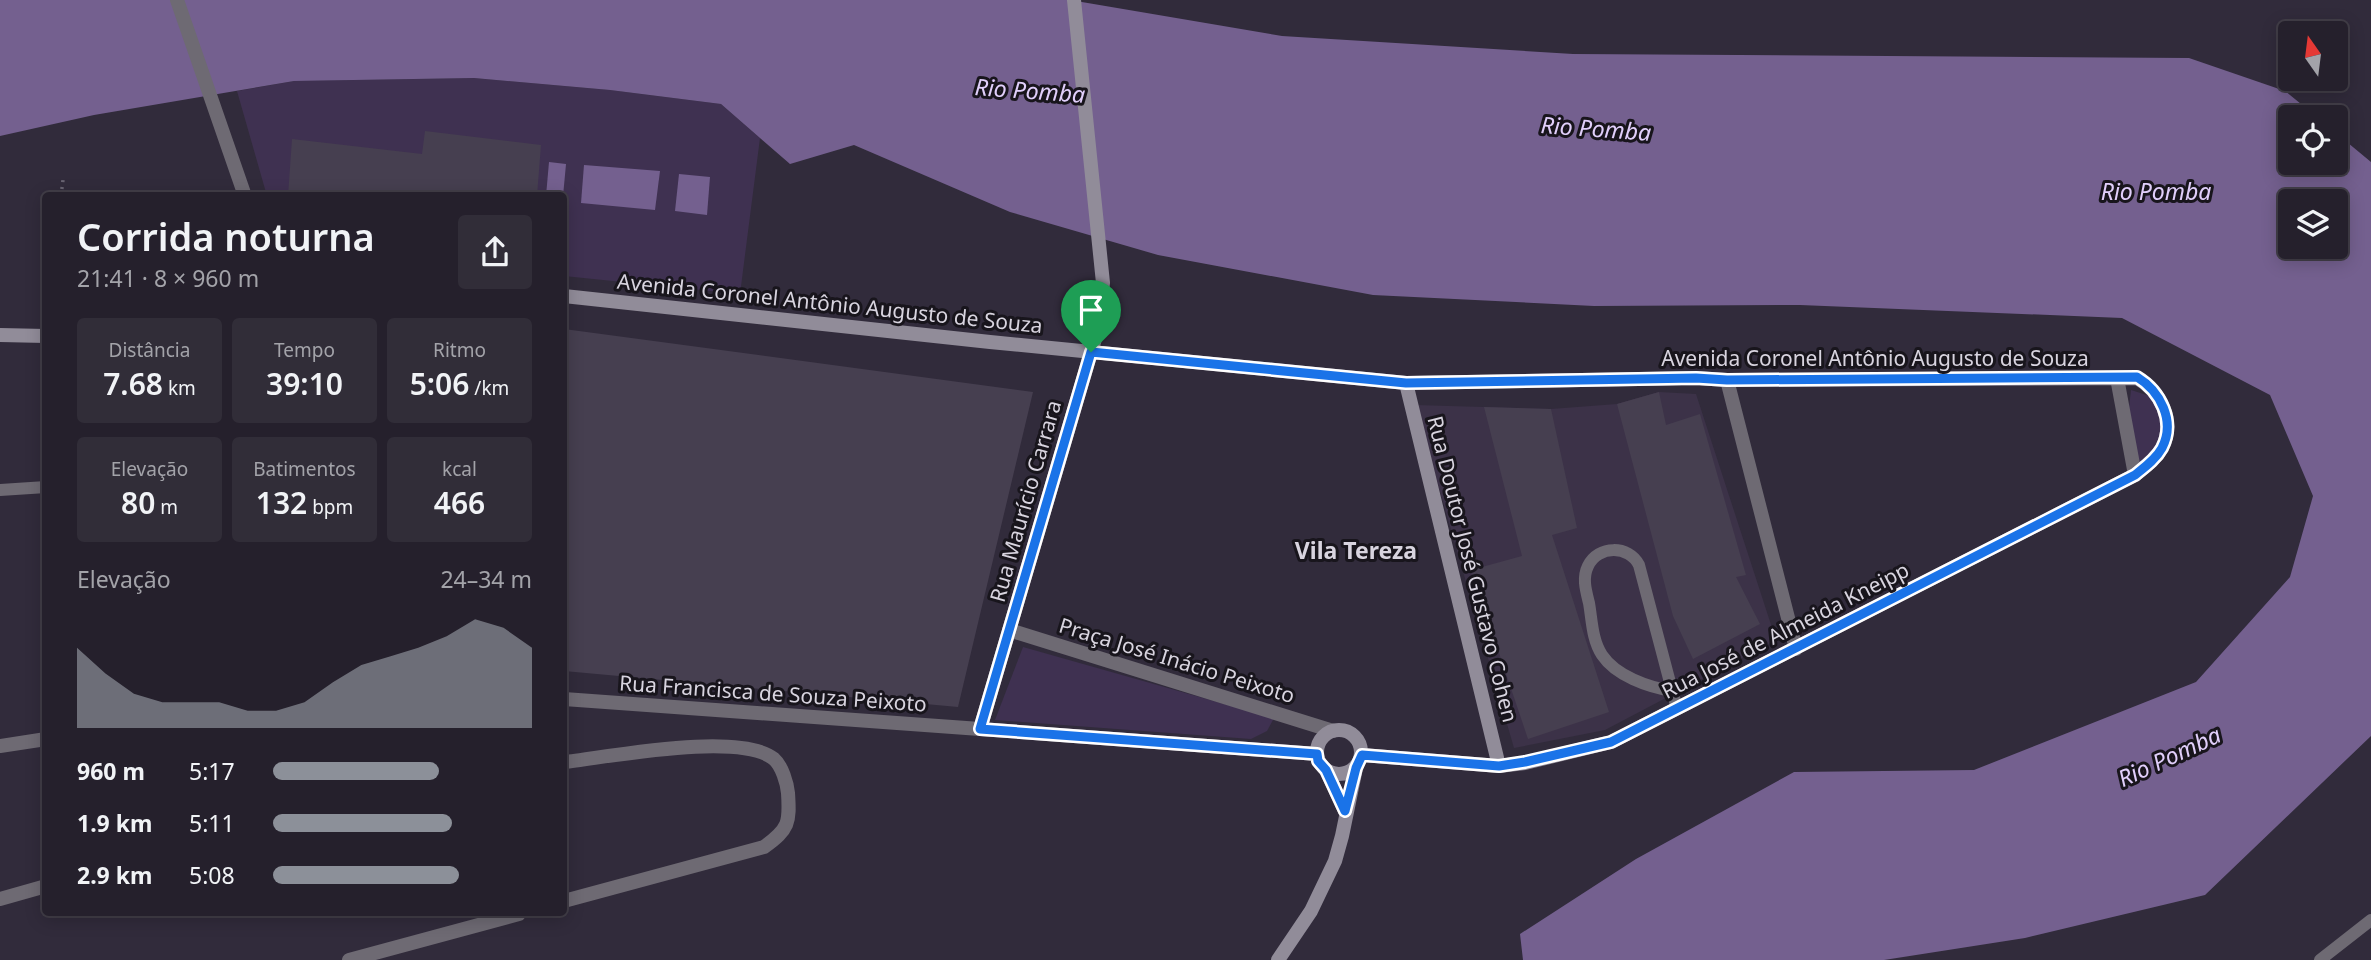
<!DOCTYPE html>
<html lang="pt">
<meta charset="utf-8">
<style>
body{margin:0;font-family:"Noto Sans",sans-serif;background:#312d38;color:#f1f3f6;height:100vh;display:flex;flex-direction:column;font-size:26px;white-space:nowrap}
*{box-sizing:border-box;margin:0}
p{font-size:23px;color:#a3a3a9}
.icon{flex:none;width:38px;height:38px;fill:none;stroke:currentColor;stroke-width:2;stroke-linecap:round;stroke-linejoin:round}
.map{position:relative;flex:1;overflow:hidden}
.details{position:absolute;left:42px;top:192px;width:525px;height:724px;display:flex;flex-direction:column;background:#25202c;border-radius:7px;box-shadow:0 4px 18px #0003,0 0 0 2px #423e48}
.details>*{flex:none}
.needle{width:46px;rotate:346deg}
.controls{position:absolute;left:2278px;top:21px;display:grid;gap:14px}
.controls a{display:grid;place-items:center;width:70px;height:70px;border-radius:7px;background:#25202c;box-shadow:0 4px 18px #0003,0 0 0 2px #423e48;font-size:35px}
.pin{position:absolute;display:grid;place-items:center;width:60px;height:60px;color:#fff;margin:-72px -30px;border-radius:50% 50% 50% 0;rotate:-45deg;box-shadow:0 0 7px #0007}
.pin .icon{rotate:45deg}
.round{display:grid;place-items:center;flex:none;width:74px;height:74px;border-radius:7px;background:#312d38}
.head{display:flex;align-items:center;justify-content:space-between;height:119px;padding:0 35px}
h1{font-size:38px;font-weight:600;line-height:52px}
.metrics{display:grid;grid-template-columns:repeat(3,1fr);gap:10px;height:119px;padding:7px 35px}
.metrics div{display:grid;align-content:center;border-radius:7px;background:#312d38;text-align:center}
.metrics b{font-size:30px;font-weight:600}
.metrics small{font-size:19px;font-weight:400}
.metrics p{font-size:19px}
.chart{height:196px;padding:14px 35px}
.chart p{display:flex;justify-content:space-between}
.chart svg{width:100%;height:126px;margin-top:7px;fill:#8c9099;opacity:.7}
ul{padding:0 35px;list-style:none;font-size:23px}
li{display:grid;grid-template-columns:112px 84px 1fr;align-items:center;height:52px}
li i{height:18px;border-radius:9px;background:#8c9099}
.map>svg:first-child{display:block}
.built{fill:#3c3248}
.green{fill:#3f3151}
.water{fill:#74608f;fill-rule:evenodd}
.building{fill:#463f50}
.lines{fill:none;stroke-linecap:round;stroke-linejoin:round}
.path{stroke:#696472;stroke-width:3.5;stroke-dasharray:2 5;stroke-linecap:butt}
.lane{stroke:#6e6a73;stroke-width:12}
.street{stroke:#6e6a73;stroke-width:14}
.secondary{stroke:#918c99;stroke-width:14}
.route-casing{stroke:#fff;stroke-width:14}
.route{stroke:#1a73e8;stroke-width:9}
.labels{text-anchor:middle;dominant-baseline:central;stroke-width:6;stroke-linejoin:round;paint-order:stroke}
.street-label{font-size:21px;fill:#d8d4df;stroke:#18151c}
.water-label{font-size:23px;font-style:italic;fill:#e1cffb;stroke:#18151c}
.neighbourhood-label{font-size:23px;font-weight:bold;fill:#d8d4df;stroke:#18151c}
</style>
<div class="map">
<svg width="2371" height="960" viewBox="0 0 2371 960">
<rect width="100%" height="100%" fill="#312b3b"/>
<path class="built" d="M1659,392L1696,394L1776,640L1605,730L1514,748L1415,405L1551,409L1617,404Z"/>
<g class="green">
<path d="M474,78L610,90L721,104L760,138L740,294L564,276V196H267L237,91L294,81Z"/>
<path d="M2131,390L2156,398L2162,415L2160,446L2137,465L2129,408Z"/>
<path d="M1023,647L1274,718L1267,731L1251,739L995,720Z"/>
</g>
<g class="water">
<path d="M0,0H1070L1282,36L1573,54L2189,58L2285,91L2317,117H2291V163H2336V133L2371,162V736L2205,895L2025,938L1884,960H1523L1520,934L1636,859L1794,772L1974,770L2196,682L2290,577L2313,496L2270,395L2122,318L1800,305L1594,306L1373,295L1158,255L1010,212L854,145L790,164L721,104L610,90L474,78L294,81L94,115L0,136ZM2291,201H2336V247H2291Z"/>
<path d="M549,162L566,164L563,196H546Z"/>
<path d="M584,165L660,171L655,210L581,203Z"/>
<path d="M679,174L710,177L707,215L675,211Z"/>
</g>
<g class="building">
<path d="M425,131L541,145L537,196H288L292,139L422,154Z"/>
<path d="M564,329L1033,392L958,707L564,671Z"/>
<path d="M1659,392L1666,425L1700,414L1746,575L1736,577L1760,624L1693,659L1673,616L1617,404Z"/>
<path d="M1484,407L1551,409L1577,528L1552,535L1609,712L1528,739L1471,570L1522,556Z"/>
</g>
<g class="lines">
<path class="path" d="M61,196L63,180"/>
<g class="lane">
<path d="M0,490L46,487"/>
<path d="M1672,691C1648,687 1616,676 1602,655C1592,640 1592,620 1589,603C1586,591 1582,578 1588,566C1598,545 1629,545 1639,565L1677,709"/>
<path d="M2320,960L2371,920"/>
</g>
<g class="street">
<path d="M177,0L245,196"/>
<path d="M2117,378L2135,475"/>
<path d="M1727,380L1796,649"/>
<path d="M1009,630L1333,731"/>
<path d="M564,699L980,729"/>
<path d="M0,746L46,739"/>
<path d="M564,762C609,757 740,731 774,759C782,766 787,783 788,793C790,823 789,829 764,847L564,901"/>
<path d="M0,899L46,886"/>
<path d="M349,960L519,914"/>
</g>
<g class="secondary">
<path d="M1074,0L1103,283L1097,332L980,729L1317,754"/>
<path d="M564,296L990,342L1406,383L1696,378L1727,380L2137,378C2160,391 2176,421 2162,448C2156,459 2145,467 2135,475L1611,742L1525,763L1499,766L1362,755"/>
<path d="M0,335L46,336"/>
<path d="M1406,383L1499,766"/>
<circle cx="1339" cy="752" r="22"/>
<path d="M1326,770L1345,811"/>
<path d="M1278,960L1311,911L1335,861L1342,836L1356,768"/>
</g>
</g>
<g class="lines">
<g class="route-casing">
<path id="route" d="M1091,352L1406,383L1696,378L1727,380L2137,377C2160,391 2176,421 2162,448C2156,459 2145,467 2135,475L1611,742L1525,762L1499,766L1362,755L1356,768L1345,811L1326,770L1318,761L1317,754L980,729Z"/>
</g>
<use href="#route" class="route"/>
</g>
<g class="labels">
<g class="street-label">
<text transform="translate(830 303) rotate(6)">Avenida Coronel Antônio Augusto de Souza</text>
<text x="1875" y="358">Avenida Coronel Antônio Augusto de Souza</text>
<text transform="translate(1025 501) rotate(-74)">Rua Maurício Carrara</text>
<text transform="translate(1473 569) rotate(76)">Rua Doutor José Gustavo Cohen</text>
<text transform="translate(1785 630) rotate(-27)">Rua José de Almeida Kneipp</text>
<text transform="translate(1177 660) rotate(17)">Praça José Inácio Peixoto</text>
<text transform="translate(773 693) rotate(4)">Rua Francisca de Souza Peixoto</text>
</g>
<g class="water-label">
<text transform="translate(1030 90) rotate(4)">Rio Pomba</text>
<text transform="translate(1596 128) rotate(4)">Rio Pomba</text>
<text x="2156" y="191">Rio Pomba</text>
<text transform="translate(2169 756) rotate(-25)">Rio Pomba</text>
</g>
<g class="neighbourhood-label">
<text x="1356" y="550">Vila Tereza</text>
</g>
</g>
</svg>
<div class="controls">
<a><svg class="needle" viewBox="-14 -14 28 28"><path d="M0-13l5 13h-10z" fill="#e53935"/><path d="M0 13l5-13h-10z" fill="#a3a3a9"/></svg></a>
<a><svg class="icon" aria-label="locate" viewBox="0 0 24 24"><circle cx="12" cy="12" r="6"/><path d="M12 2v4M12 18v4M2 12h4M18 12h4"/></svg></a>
<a><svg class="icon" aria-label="layers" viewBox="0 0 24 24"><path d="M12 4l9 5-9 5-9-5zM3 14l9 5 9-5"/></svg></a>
</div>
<div class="pin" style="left:1091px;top:352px;background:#1e9e55"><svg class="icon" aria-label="arrive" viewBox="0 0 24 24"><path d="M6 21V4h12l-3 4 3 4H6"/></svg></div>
<section class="details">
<div class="head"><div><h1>Corrida noturna</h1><p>21:41 · 8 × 960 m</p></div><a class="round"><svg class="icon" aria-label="share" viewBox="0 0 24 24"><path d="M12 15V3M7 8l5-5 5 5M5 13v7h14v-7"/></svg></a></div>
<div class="metrics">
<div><p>Distância</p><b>7.68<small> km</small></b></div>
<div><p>Tempo</p><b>39:10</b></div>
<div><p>Ritmo</p><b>5:06<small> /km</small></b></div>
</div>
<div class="metrics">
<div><p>Elevação</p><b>80<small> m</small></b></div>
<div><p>Batimentos</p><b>132<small> bpm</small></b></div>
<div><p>kcal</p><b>466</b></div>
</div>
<div class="chart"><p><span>Elevação</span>24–34 m</p>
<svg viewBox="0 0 160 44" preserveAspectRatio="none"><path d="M0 44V16L10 25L20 32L30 35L40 35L50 35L60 38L70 38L80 35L90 28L100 22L110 19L120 16L130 12L140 6L150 9L160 16V44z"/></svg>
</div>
<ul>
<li><b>960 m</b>5:17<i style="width:64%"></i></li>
<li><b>1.9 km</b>5:11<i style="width:69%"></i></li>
<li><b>2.9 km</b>5:08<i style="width:72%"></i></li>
</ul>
</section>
</div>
